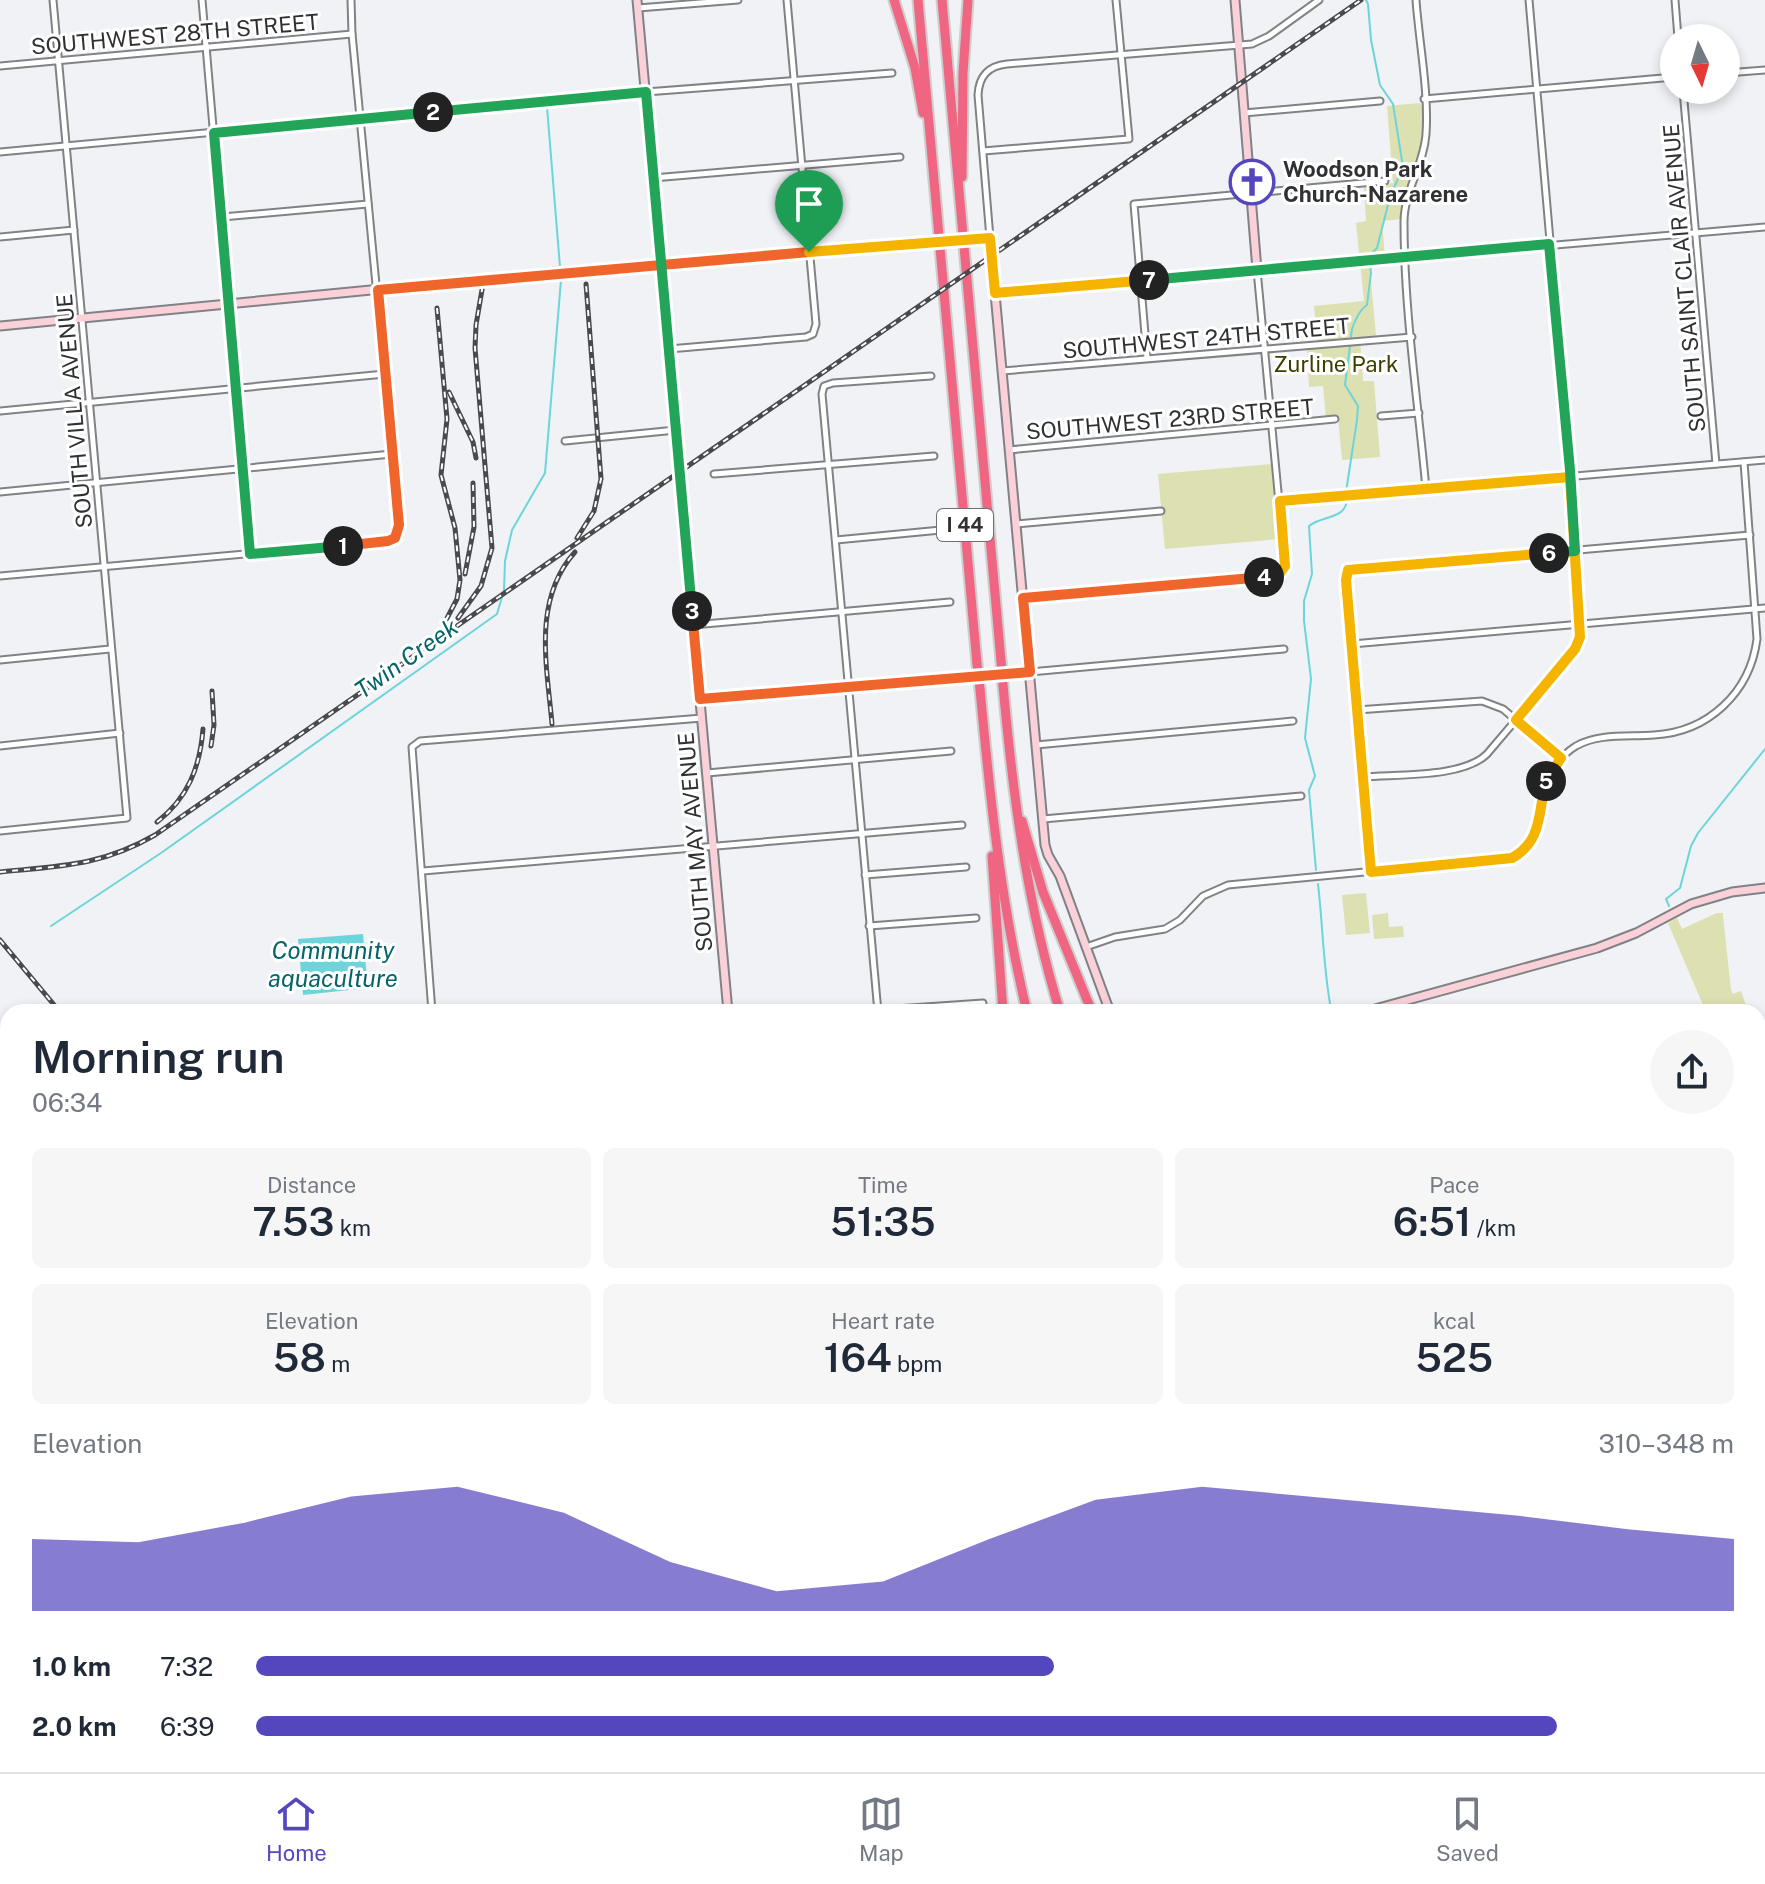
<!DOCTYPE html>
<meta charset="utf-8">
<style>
body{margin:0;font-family:"Public Sans",sans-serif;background:#f6f6f7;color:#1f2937;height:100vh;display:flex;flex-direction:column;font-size:30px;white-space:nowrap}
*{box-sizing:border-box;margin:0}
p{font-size:26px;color:#747a83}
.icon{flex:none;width:44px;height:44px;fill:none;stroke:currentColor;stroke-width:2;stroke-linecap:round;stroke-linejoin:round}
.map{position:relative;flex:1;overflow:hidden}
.side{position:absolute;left:0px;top:1004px;width:1766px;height:768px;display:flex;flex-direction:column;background:#fff;border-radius:24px 24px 0 0;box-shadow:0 4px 12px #0003}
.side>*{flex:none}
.needle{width:52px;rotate:175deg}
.fabs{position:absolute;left:1660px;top:24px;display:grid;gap:16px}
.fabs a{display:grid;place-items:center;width:80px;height:80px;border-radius:50%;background:#fff;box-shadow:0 4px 12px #0003;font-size:40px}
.pin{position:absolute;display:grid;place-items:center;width:68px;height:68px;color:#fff;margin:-82px -34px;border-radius:50% 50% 50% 0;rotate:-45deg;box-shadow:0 0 8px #0007}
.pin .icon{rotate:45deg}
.km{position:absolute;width:40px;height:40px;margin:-20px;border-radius:50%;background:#222;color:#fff;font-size:22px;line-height:40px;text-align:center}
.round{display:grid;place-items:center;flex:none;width:84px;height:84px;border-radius:42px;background:#f6f6f7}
.summary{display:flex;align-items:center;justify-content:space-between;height:136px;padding:0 32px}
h1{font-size:44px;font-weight:600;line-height:60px}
.figures{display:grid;grid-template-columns:repeat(3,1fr);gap:12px;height:136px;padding:8px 32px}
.figures div{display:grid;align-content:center;border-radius:12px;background:#f6f6f7;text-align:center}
.figures b{font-size:40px;font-weight:600}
.figures small{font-size:22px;font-weight:400}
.figures p{font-size:22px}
.chart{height:224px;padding:16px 32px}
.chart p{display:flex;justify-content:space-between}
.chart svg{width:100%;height:144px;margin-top:8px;fill:#5447be;opacity:.7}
ul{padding:0 32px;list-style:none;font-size:26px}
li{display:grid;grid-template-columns:128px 96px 1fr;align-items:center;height:60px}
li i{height:20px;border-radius:10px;background:#5447be}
.dock{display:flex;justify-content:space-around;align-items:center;height:112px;border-top:2px solid #e0e1e3;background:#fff;font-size:22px;color:#747a83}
.dock a{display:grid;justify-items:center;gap:4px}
.dock .active{color:#5447be}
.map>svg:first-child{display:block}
.green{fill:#dde0b0}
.water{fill:#6cd4db}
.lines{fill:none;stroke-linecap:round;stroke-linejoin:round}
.stream{stroke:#6cd4db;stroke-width:2}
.ferry{stroke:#056469;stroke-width:2;stroke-dasharray:10 8;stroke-linecap:butt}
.street-casing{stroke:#808285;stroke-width:9}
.secondary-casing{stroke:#808285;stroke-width:11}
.highway-casing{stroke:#cdcece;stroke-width:13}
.street{stroke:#fff;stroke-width:5}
.secondary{stroke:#fad1d9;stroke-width:7}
.highway{stroke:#f06581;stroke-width:9}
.rail-casing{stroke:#494a4d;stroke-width:5}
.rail{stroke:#fff;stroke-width:2;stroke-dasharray:6;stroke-linecap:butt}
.secondary-bridge-casing{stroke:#808285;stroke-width:11;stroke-linecap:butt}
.highway-bridge-casing{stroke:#cdcece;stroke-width:13;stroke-linecap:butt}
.secondary-bridge{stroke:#fad1d9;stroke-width:7}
.highway-bridge{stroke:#f06581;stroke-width:9}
.split-1-casing{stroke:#fff;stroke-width:16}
.split-2-casing{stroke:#fff;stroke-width:16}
.split-3-casing{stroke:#fff;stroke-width:16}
.split-4-casing{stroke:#fff;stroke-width:16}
.split-5-casing{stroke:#fff;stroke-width:16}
.split-6-casing{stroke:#fff;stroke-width:16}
.split-7-casing{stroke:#fff;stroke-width:16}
.split-8-casing{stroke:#fff;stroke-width:16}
.split-1{stroke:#f0652b;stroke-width:10}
.split-2{stroke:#22a559;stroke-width:10}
.split-3{stroke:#22a559;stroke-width:10}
.split-4{stroke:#f0652b;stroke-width:10}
.split-5{stroke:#f5b400;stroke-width:10}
.split-6{stroke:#f5b400;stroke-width:10}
.split-7{stroke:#22a559;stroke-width:10}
.split-8{stroke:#f5b400;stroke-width:10}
.labels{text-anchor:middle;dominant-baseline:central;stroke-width:6;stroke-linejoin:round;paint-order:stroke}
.shield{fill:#fff;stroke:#6e6f70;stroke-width:2}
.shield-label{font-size:20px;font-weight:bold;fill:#303133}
.street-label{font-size:22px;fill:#303133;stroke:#fff}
.poi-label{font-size:22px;font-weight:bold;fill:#303133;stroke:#fff;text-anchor:start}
.park-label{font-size:22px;fill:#3d3e01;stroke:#fff}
.water-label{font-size:24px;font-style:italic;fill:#056469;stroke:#fff}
</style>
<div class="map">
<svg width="1765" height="1772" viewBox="0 0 1765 1772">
<rect width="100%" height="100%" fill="#f0f2f6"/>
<g class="green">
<path d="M1420,103C1438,131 1406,188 1401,219L1382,221L1385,257L1369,259L1376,336L1360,338L1363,381H1374L1380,457L1342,460L1338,417L1326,418L1323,386L1309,387L1307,349L1318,347L1314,306L1364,301L1356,223L1366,221L1364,186L1393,183L1387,106Z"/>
<path d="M1273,464L1280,539L1165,549L1158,474Z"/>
<path d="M1366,893L1370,933L1346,935L1342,895Z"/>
<path d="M1388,913L1389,927L1403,926L1404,937L1374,939L1372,915Z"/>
<path d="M1717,913H1723V916L1731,990L1733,994L1741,991L1748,1011L1745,1007L1735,1012H1706L1668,923L1677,918L1682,929Z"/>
<path d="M1765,1703V1772H1758V1704Z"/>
<path d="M1195,1764H1283L1288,1772H1190Z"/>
</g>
<g class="water">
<path d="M363,934L368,988L303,995L298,939Z"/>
<path d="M1765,1062V1127L1758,1131V1066Z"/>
<path d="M660,1764H983L965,1772H626Z"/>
</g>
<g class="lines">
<g class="stream">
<path d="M547,107L560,267"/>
<path d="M1351,337C1351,327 1359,310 1367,305L1371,273L1369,256L1377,248L1390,197L1403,167L1393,104L1380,85L1371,40L1368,4L1366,0"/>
<path d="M1346,492L1357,420L1358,406L1345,385L1350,346"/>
<path d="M1316,870L1309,790L1315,776L1305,738L1311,679L1304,621V601L1312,574L1309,526C1322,515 1345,520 1347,500"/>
<path d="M1318,884C1323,926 1323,967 1331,1009"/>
<path d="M1669,906L1666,899L1680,888L1691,846L1698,833L1765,749"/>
<path d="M51,926L161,853L497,614L504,590L505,561L512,530L545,473L561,280"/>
</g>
<g class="ferry">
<path d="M1758,1109L1765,1104"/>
<path d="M951,1772L965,1764"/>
</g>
<g class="street-casing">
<g id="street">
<path d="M202,0L250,554"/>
<path d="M1416,0C1419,42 1429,92 1426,134C1424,165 1404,191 1404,222C1404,311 1418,401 1426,489"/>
<path d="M1675,0L1678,38"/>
<path d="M638,8L738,0"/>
<path d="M0,66L352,34"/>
<path d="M1726,73L1765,70"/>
<path d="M1683,90L1716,464"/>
<path d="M1424,99L1674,77"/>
<path d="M1244,113L1380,101"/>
<path d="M983,151L1129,139L1116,0"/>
<path d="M0,152L646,92L892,73"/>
<path d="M653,178L900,157"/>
<path d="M222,217L368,204"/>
<path d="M0,237L74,230"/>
<path d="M990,238L978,95C979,76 988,66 1007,64L1252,44L1269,36L1319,0"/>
<path d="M995,293L1765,227"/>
<path d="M669,349L806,337L813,334L816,324L787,0"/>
<path d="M1147,358L1134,204L1385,181"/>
<path d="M1002,371L1412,337"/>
<path d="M0,411L385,374"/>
<path d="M1381,416L1419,413"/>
<path d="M565,441L676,430"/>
<path d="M1009,450L1335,419"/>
<path d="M714,474L934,456"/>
<path d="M0,492L392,454"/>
<path d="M1280,501L1765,460"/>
<path d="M1016,524L1161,511"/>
<path d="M836,540L941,530"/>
<path d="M0,576L380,542L395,538L399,525L352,34L351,0"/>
<path d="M1023,598L1278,576L1285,566L1257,270"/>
<path d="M693,625L950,602"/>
<path d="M1352,644L1765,608"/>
<path d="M0,660L110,649"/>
<path d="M1030,672L1284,649"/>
<path d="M1357,710L1482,701L1503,709L1561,758"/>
<path d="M1036,745L1293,721"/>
<path d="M0,746L120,733"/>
<path d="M707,773L951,751"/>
<path d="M1363,777C1397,774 1463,778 1487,754L1566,661L1575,649L1580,637L1570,470L1529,0"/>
<path d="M1043,819L1301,796"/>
<path d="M0,831L127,818L53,0"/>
<path d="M423,871L962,825"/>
<path d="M1371,872L1346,580L1348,570L1750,535"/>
<path d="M865,875L966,867"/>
<path d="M869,926L976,918"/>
<path d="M1086,947L1115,937L1165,929L1180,920L1203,896L1228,885L1512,858C1559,832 1525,778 1576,746C1598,733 1629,737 1654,735C1708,732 1750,693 1757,639L1744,462"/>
<path d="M432,1012L412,747L420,741L702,718"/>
<path d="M852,1012L983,1003"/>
<path d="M878,1012L822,394L824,386L833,383L931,376"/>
<path d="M0,1256H8"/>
<path d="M0,1342L8,1341"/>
<path d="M0,1517L8,1516"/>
<path d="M0,1600L8,1599"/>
<path d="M0,1687L8,1686"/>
</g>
</g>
<g class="secondary-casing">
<g id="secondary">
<path d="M637,0L728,1012"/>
<path d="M1235,0L1257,270"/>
<path d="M979,239L990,238L1045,845L1048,855L1060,876L1110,1012"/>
<path d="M0,326L557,272L926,243"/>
<path d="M700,699L1030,672"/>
<path d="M1364,1012L1597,948L1636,933L1691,904L1732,892L1765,888"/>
<path d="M0,1076L8,1161"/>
<path d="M0,1172H8"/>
<path d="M0,1429L8,1428"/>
<path d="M58,1764L59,1772"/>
<path d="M787,1764L788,1772"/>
<path d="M802,1764L803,1772"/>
</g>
</g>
<g class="highway-casing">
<g id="highway">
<path d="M894,0L915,68L923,113"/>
<path d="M918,0L977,664"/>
<path d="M942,0L1001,661"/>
<path d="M962,177L963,73L968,0"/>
<path d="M1003,685C1013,796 1027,905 1060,1012"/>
<path d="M980,689C990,798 1001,905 1027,1012"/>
<path d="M1022,821L1043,892L1092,1012"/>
<path d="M992,856L1003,1012"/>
<path d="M1377,1764L1382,1772"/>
<path d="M1401,1764L1408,1772"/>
<path d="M1424,1764L1428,1772"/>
<path d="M1512,1764L1525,1772"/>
<path d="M1351,1772V1764"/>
</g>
</g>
<use href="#street" class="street"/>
<use href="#secondary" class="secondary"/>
<use href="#highway" class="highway"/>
<g class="rail-casing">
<g id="rail">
<path d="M437,308L447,419L441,475L455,528L460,580L457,599L445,622"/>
<path d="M449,392L473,442L476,458"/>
<path d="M577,538L594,511L601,479L586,284"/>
<path d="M465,574L474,527L473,483"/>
<path d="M458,618L481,586L492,548L475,348L476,325L483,284"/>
<path d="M552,724C547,666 532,600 575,552"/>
<path d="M211,746L214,725L212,691"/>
<path d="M157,822C188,798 200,767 203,729"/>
<path d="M0,872C61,866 101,866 155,835L1361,0"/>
<path d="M0,940L60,1012"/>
</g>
</g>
<use href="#rail" class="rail"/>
<g class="secondary-bridge-casing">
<path id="secondary-bridge" d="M926,243L979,239"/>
</g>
<g class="highway-bridge-casing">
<g id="highway-bridge">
<path d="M1001,661L1003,685"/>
<path d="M977,664L980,689"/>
</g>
</g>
<use href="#secondary-bridge" class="secondary-bridge"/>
<use href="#highway-bridge" class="highway-bridge"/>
</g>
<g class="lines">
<g class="split-1-casing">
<path id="split-1" d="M343,546L388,541L395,538L399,525L378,290L809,252"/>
</g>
<g class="split-2-casing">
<path id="split-2" d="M343,546L250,554L214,133L433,112"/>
</g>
<g class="split-3-casing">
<path id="split-3" d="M433,112L646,92L692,611"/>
</g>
<g class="split-4-casing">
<path id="split-4" d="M692,611L700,699L1030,672L1023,598L1264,577"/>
</g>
<g class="split-5-casing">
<path id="split-5" d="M1264,577L1278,576L1285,566L1280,501L1570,477L1580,637L1575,649L1516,720L1561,758L1546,781"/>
</g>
<g class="split-6-casing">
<path id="split-6" d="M1546,781C1538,811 1543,841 1512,858L1371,872L1346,580L1348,570L1549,553"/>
</g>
<g class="split-7-casing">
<path id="split-7" d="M1149,280L1549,244L1570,470L1575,551L1549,553"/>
</g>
<g class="split-8-casing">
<path id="split-8" d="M809,252L990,238L995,293L1149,280"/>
</g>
<use href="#split-1" class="split-1"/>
<use href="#split-2" class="split-2"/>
<use href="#split-3" class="split-3"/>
<use href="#split-4" class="split-4"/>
<use href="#split-5" class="split-5"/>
<use href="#split-6" class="split-6"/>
<use href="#split-7" class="split-7"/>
<use href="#split-8" class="split-8"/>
</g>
<defs>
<g id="church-ring" transform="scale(2.3)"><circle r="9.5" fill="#fff" stroke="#5447be" stroke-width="1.5"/><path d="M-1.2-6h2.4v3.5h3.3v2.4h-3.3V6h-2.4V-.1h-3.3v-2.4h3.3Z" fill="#5447be"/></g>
</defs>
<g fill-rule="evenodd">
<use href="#church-ring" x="1252" y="182"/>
</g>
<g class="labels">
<rect class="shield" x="937" y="509" width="56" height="32" rx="6"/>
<g class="shield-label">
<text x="965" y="525">I 44</text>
</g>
<g class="street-label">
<text transform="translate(175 34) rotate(-5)">SOUTHWEST 28TH STREET</text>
<text transform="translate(1684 278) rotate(-95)">SOUTH SAINT CLAIR AVENUE</text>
<text transform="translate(1206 338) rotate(-5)">SOUTHWEST 24TH STREET</text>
<text transform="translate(74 411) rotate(-95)">SOUTH VILLA AVENUE</text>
<text transform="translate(1170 419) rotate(-5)">SOUTHWEST 23RD STREET</text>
<text transform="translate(695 842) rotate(-95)">SOUTH MAY AVENUE</text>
</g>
<g class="poi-label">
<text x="1283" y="169">Woodson Park<tspan x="1283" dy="25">Church-Nazarene</tspan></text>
</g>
<g class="park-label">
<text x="1336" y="364">Zurline Park</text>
</g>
<g class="water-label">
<text transform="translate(406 658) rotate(-35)">Twin Creek</text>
<text x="333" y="950">Community<tspan x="333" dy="28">aquaculture</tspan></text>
</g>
</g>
</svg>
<div class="fabs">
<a><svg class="needle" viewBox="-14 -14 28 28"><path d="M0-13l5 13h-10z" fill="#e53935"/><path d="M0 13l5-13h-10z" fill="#747a83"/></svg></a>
</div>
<div class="pin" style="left:809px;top:252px;background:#1e9e55"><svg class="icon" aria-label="arrive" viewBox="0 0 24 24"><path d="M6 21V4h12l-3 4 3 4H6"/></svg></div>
<b class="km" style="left:343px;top:546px">1</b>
<b class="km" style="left:433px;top:112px">2</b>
<b class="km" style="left:692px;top:611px">3</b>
<b class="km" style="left:1264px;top:577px">4</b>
<b class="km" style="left:1546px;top:781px">5</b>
<b class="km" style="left:1549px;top:553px">6</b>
<b class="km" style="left:1149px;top:280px">7</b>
<section class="side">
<div class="summary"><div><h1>Morning run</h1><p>06:34</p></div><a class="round"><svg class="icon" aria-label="share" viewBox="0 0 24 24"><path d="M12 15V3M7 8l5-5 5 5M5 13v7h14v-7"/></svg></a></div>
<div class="figures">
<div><p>Distance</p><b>7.53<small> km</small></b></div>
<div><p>Time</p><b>51:35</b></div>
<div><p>Pace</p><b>6:51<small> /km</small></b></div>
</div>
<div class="figures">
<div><p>Elevation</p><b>58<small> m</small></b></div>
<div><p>Heart rate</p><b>164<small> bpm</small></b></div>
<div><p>kcal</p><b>525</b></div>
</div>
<div class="chart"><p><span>Elevation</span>310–348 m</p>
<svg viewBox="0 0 160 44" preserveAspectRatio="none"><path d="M0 44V22L10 23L20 17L30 9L40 6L50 14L60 29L70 38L80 35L90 22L100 10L110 6L120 9L130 12L140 15L150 19L160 22V44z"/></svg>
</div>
<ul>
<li><b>1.0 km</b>7:32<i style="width:54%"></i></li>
<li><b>2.0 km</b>6:39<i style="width:88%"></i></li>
</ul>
</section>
</div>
<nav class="dock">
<a class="active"><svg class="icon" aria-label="home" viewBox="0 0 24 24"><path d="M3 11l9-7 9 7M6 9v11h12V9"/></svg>Home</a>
<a><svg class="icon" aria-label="map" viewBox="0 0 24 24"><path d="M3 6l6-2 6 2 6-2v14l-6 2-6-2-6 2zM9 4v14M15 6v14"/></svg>Map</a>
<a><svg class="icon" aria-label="saved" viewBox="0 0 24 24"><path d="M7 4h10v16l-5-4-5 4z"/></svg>Saved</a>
</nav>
